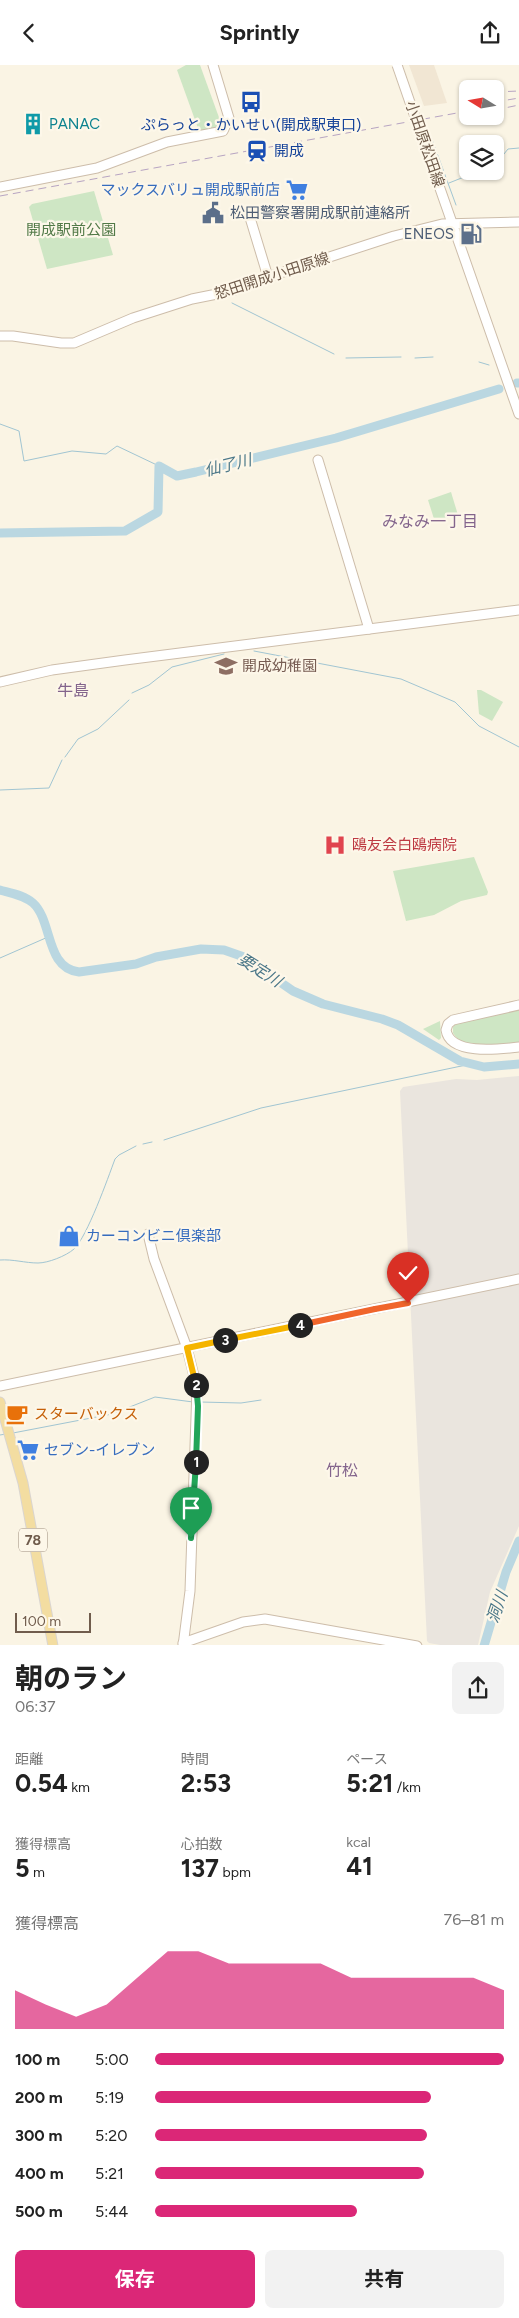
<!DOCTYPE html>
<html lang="ja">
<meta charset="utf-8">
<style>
body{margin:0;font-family:Figtree,"Noto Sans JP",sans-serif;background:#f2f2f2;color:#222;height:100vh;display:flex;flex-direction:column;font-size:19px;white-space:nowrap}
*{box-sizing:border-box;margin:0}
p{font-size:16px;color:#767676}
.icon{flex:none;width:28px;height:28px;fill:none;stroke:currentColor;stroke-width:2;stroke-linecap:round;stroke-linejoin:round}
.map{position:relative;height:1580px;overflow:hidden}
.details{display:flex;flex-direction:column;background:#fff;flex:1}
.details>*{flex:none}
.needle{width:32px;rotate:281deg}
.buttons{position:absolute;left:459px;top:15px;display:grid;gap:10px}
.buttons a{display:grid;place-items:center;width:45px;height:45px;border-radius:8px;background:#fff;box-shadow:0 1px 4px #0004;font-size:25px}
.scale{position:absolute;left:15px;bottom:12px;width:76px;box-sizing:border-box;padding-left:5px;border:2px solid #705c4c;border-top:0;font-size:14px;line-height:18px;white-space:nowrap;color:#705c4c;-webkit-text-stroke:4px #fdf7e9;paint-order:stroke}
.pin{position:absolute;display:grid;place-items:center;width:42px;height:42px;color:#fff;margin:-51px -21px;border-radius:50% 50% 50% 0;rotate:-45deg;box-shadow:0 0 5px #0007}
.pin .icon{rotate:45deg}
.km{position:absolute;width:25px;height:25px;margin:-12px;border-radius:50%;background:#222;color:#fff;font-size:14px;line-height:25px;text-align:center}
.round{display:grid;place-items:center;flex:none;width:52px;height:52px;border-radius:8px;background:#f2f2f2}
.overview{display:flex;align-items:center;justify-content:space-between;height:85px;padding:0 15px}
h1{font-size:28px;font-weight:700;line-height:38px}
.figures{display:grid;grid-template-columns:repeat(3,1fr);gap:8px;height:85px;padding:5px 15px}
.figures div{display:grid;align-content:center}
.figures b{font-size:25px;font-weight:700}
.figures small{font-size:14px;font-weight:400}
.figures p{font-size:14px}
.chart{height:140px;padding:10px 15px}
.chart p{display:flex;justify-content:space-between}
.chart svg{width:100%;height:90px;margin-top:5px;fill:#db2777;opacity:.7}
.primary-button{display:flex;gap:10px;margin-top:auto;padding:10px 15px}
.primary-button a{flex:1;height:58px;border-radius:8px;background:#db2777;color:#fff;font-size:20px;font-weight:700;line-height:58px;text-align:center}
.primary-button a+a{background:#f2f2f2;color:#222}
ul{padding:0 15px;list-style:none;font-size:16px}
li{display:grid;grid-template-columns:80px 60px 1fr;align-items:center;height:38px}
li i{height:12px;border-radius:6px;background:#db2777}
header{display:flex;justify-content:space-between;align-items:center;height:65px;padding:0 15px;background:#fff;font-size:22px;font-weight:700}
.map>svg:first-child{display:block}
.residential{fill:#f1e6d3}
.industrial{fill:#eae5de}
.green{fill:#cee6c4}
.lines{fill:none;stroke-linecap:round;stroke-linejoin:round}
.stream{stroke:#a1c5d2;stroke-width:1}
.river{stroke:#bad7e1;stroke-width:9}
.secondary-casing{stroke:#cdbdaa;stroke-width:11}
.primary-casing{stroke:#dad5d0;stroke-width:11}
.secondary{stroke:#fff;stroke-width:9}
.primary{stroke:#f3dda1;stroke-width:9}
.rail{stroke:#b7a4c2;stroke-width:1;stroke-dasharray:8 5;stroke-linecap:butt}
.secondary-bridge-casing{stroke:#cdbdaa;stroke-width:11;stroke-linecap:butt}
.secondary-bridge{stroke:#fff;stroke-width:9}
.split-1-casing{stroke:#fff;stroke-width:10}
.split-2-casing{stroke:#fff;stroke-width:10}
.split-3-casing{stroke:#fff;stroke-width:10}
.split-4-casing{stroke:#fff;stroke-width:10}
.split-5-casing{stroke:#fff;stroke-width:10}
.split-6-casing{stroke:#fff;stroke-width:10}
.split-1{stroke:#22a559;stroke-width:6}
.split-2{stroke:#22a559;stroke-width:6}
.split-3{stroke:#f5b400;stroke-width:6}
.split-4{stroke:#f5b400;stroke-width:6}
.split-5{stroke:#f0652b;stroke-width:6}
.split-6{stroke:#f0652b;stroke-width:6}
.labels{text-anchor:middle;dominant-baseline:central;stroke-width:4.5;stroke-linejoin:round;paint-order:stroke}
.shield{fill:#fdf7e9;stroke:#9a8a7b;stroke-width:1}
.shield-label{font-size:14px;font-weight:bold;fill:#705c4c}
.culture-label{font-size:15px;fill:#0d838f;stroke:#fdf7e9;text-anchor:start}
.transit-label{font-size:15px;fill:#164399;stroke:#fdf7e9}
.street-label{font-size:15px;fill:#705c4c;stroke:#fdf7e9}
.shop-label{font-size:15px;fill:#366cbe;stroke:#fdf7e9;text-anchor:start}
.service-label{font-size:15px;fill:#4e5e75;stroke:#fdf7e9;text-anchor:start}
.park-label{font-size:15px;fill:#527a48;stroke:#fdf7e9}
.education-label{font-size:15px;fill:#785e54;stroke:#fdf7e9;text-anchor:start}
.health-label{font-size:15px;fill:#be3a42;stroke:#fdf7e9;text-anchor:start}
.food-label{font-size:15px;fill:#c56008;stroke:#fdf7e9;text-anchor:start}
.water-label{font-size:16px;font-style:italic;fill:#4b7788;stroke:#fdf7e9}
.neighbourhood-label{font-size:16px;fill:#83648c;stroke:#fdf7e9}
</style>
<header><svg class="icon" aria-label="back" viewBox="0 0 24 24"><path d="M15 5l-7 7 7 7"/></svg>Sprintly<svg class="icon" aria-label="share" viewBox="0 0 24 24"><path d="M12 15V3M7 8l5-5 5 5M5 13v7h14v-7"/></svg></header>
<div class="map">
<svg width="519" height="1581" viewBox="0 0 519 1581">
<rect width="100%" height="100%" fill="#faf4e4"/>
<path class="residential" d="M409,0H434L447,38L424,41Z"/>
<path class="industrial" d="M519,1011V1461L490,1527L478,1580H440L429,1578L427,1576L400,1026L403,1022L456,1014L477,1015Z"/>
<g class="green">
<path d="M186,0H200L221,58L218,63L199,66L177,5Z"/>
<path d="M94,126L113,190L47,204L29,142L32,139Z"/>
<path d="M451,427L458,450L435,457L428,435Z"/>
<path d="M477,625H481L503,637L492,656L479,649Z"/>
<path d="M474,792L488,827L487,830L461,836L434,850L406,856L393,806Z"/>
<path d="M519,942V980C499,982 465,988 453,968V962L457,958Z"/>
<path d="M440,956L441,973L439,975L423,964Z"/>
</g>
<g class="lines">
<g class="stream">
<path d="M430,69L456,140"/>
<path d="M495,100L508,84L519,83"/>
<path d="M449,118L479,106"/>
<path d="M232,238L334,289"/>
<path d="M346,293L401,292"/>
<path d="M415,293L433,292"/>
<path d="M479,297L489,300"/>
<path d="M0,359L19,366L24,396L72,386L106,389L117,381L159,401"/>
<path d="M254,586L401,614L455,637L479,661L519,682"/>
<path d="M132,628L149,620L172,602L224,589"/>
<path d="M65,692L78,674L98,664L129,635"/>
<path d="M0,725L49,723L62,695"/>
<path d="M0,893L48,872"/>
<path d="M164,1075L261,1043L471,999"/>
<path d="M143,1079L152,1077"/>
<path d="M0,1195C13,1194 25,1198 38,1198C48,1198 66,1191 74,1184C87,1172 108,1113 115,1094L119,1090L136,1081"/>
<path d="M200,1337L241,1338L261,1335"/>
<path d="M13,1368L112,1349L155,1332L193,1337"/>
<path d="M0,1370L6,1369"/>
</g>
<g class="river">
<path d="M517,318H519"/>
<path d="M0,468L125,466L158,447L159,401L177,411L196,407L336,373L499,324"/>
<path d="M0,825C11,828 24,830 33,838C53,856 45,903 79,907L136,899L156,892L201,884L224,885L244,892L293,926L323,939L382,954L398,960L460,996L484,1002L519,999"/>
<path d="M484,1581L506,1507L519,1476"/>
</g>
<g class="secondary-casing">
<g id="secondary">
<path d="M430,95L519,349"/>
<path d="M0,122L97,103L167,77L223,66L229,53L213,0"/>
<path d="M251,156L268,212"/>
<path d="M0,271H13L61,278H74L133,253L192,234L232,226L268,212L394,171L442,159L519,157"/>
<path d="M318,395L369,564"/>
<path d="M0,617L52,605L125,595L519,545"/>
<path d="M519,940L453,955L448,959L446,965C450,991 501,984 519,982"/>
<path d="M148,1169L154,1194L187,1283L197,1323L190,1526L183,1581"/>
<path d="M0,1321L519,1214"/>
<path d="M183,1578L243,1557L265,1554L417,1581"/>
</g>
</g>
<g class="primary-casing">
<path id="primary" d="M0,1337L23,1418L53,1581"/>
</g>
<use href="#secondary" class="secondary"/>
<use href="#primary" class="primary"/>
<g class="rail">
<path d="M495,27L519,26"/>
<path d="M460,29H468"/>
<path d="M495,37L519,33"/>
<path d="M495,45L519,40"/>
<path d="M0,131L468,46"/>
</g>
<g class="secondary-bridge-casing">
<path id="secondary-bridge" d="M397,0L430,95"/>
</g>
<use href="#secondary-bridge" class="secondary-bridge"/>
</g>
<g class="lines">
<g class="split-1-casing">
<path id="split-1" d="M191,1473L196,1397"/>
</g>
<g class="split-2-casing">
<path id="split-2" d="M196,1397L198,1341L196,1320"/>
</g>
<g class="split-3-casing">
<path id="split-3" d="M196,1320L187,1283L225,1275"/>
</g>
<g class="split-4-casing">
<path id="split-4" d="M225,1275L300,1260"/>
</g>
<g class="split-5-casing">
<path id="split-5" d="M300,1260L375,1244"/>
</g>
<g class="split-6-casing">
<path id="split-6" d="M375,1244L408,1238"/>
</g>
<use href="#split-1" class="split-1"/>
<use href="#split-2" class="split-2"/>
<use href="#split-3" class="split-3"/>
<use href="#split-4" class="split-4"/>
<use href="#split-5" class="split-5"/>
<use href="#split-6" class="split-6"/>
</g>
<defs>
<g id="bus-bare" transform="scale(1.725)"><path d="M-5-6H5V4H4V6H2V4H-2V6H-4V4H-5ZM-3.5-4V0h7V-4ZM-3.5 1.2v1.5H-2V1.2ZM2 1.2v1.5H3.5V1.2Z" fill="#1a4fb4" stroke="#fdf7e9" stroke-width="2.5" paint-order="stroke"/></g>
<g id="building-bare" transform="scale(1.725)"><path d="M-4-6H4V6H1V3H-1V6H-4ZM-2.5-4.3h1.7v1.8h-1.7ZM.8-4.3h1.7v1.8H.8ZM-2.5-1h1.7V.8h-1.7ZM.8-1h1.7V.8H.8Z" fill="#0f9aa8" stroke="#fdf7e9" stroke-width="2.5" paint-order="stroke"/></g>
<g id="station-bare" transform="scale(1.725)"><path d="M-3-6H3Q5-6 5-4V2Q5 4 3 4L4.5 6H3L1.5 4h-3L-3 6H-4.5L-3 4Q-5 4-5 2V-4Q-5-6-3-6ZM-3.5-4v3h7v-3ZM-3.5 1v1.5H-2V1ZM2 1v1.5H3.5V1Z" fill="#1a4fb4" stroke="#fdf7e9" stroke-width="2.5" paint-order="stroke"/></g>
<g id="supermarket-bare" transform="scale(1.725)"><path d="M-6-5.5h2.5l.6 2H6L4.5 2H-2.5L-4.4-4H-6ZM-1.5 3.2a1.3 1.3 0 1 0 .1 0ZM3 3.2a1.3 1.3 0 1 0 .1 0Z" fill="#3f7fe0" stroke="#fdf7e9" stroke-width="2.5" paint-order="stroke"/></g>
<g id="civic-bare" transform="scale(1.725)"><path d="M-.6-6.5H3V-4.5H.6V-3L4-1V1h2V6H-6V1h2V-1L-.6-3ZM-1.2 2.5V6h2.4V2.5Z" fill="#5c6f8a" stroke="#fdf7e9" stroke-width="2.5" paint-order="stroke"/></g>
<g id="fuel-bare" transform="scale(1.725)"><path d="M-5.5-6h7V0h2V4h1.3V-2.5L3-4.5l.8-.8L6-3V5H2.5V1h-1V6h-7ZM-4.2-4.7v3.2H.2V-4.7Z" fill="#5c6f8a" stroke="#fdf7e9" stroke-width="2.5" paint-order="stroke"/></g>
<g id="school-bare" transform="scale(1.725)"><path d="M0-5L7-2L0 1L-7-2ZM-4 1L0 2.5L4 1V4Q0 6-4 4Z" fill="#8d6e63" stroke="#fdf7e9" stroke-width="2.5" paint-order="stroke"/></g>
<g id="hospital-bare" transform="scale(1.725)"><path d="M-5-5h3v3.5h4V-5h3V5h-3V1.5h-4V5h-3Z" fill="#e0444e" stroke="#fdf7e9" stroke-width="2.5" paint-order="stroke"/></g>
<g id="shop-bare" transform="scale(1.725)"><path d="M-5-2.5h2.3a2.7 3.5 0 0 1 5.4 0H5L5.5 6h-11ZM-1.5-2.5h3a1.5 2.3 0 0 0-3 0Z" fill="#3f7fe0" stroke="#fdf7e9" stroke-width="2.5" paint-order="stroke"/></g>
<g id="cafe-bare" transform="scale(1.725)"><path d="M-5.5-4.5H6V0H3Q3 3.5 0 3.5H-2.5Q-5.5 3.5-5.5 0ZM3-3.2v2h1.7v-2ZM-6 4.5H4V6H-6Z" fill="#e8710a" stroke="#fdf7e9" stroke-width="2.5" paint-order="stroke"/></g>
</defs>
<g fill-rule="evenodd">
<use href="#bus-bare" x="251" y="37"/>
<use href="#building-bare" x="33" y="59"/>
<use href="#station-bare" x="257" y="86"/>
<use href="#supermarket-bare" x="297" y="125"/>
<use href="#civic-bare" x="213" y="148"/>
<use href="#fuel-bare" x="471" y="169"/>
<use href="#school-bare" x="226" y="601"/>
<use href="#hospital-bare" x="335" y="780"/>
<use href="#shop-bare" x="69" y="1171"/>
<use href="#cafe-bare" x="17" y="1349"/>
<use href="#supermarket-bare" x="28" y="1385"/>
</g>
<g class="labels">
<rect class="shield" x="19" y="1463.5" width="28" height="23" rx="4"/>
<g class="shield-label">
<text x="33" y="1475">78</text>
</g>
<g class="culture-label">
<text x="49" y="59">PANAC</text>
</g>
<g class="transit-label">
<text x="251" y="60">ぷらっと・かいせい(開成駅東口)</text>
<text x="274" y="86" text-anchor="start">開成</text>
</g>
<g class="street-label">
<text transform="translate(425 79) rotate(71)">小田原松田線</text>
<text transform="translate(272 211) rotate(-18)">怒田開成小田原線</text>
</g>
<g class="shop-label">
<text x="280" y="125" text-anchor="end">マックスバリュ開成駅前店</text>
<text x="86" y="1171">カーコンビニ倶楽部</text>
<text x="44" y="1385">セブン-イレブン</text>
</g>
<g class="service-label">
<text x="230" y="148">松田警察署開成駅前連絡所</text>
<text x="454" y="169" text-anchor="end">ENEOS</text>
</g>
<g class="park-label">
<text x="71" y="165">開成駅前公園</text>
</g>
<g class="education-label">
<text x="242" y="601">開成幼稚園</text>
</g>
<g class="health-label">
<text x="352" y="780">鴎友会白鴎病院</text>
</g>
<g class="food-label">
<text x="34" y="1349">スターバックス</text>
</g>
<g class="water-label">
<text transform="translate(228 400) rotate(-14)">仙了川</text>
<text transform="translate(260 905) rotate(32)">要定川</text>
<text transform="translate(497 1542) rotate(-71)">洞川</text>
</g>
<g class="neighbourhood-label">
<text x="430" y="456">みなみ一丁目</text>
<text x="73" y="625">牛島</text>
<text x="342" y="1405">竹松</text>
</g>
</g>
</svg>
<div class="buttons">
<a><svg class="needle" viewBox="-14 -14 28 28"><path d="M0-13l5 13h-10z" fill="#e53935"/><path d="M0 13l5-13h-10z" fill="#767676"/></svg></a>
<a><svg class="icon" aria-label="layers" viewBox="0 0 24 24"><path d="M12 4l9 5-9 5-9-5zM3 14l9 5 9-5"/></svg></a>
</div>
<div class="scale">100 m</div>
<div class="pin" style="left:191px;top:1473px;background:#1e9e55"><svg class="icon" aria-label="arrive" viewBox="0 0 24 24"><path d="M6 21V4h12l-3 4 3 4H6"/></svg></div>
<div class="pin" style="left:408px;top:1238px;background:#d93025"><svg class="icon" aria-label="check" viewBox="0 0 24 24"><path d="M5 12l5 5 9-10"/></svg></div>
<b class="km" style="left:196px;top:1397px">1</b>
<b class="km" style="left:196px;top:1320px">2</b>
<b class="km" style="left:225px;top:1275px">3</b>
<b class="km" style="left:300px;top:1260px">4</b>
</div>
<section class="details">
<div class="overview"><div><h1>朝のラン</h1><p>06:37</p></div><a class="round"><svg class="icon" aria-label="share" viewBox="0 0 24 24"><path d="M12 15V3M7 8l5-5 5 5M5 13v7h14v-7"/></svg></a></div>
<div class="figures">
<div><p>距離</p><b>0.54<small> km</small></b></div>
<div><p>時間</p><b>2:53</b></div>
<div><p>ペース</p><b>5:21<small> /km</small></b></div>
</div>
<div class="figures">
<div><p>獲得標高</p><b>5<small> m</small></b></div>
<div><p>心拍数</p><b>137<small> bpm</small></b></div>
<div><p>kcal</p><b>41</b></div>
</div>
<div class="chart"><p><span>獲得標高</span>76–81 m</p>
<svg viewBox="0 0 160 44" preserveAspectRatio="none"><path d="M0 44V25L10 32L20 38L30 32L40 19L50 6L60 6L70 12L80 12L90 12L100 12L110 19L120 19L130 19L140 19L150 19L160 25V44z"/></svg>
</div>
<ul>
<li><b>100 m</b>5:00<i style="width:100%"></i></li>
<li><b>200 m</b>5:19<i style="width:79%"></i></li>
<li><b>300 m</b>5:20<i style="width:78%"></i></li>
<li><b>400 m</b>5:21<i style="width:77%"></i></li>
<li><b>500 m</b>5:44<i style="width:58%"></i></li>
</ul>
<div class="primary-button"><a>保存</a><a>共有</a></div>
</section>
